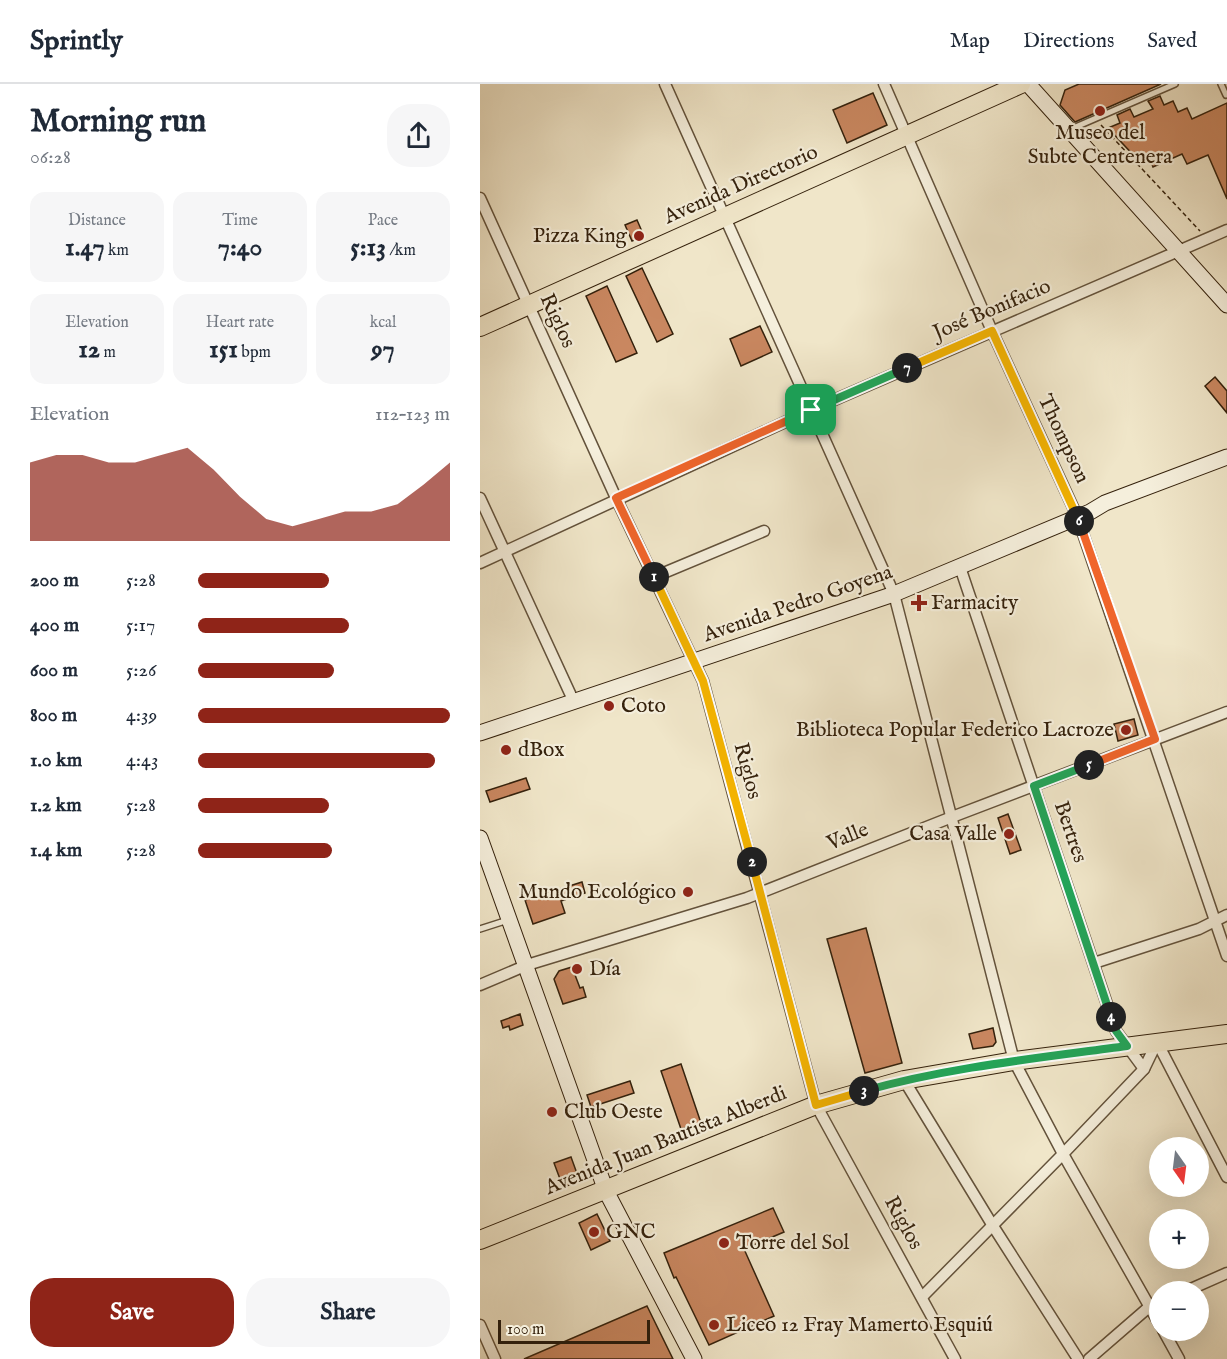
<!DOCTYPE html>
<meta charset="utf-8">
<style>
body{margin:0;font-family:"IM FELL English",serif;background:#f6f6f7;color:#1f2937;height:100vh;display:flex;flex-direction:column;font-size:22px;white-space:nowrap}
*{box-sizing:border-box;margin:0}
p{font-size:20px;color:#747a83}
.icon{flex:none;width:33px;height:33px;fill:none;stroke:currentColor;stroke-width:2;stroke-linecap:round;stroke-linejoin:round}
.map{position:relative;flex:1;overflow:hidden}
.drawer{display:flex;flex-direction:column;background:#fff;width:480px}
.drawer>*{flex:none}
.needle{width:39px;rotate:166deg}
.fabs{position:absolute;left:669px;top:1053px;display:grid;gap:12px}
.fabs a{display:grid;place-items:center;width:60px;height:60px;border-radius:50%;background:#fff;box-shadow:0 6px 24px #0002;font-size:30px}
.scale{position:absolute;left:18px;bottom:15px;width:152px;box-sizing:border-box;padding-left:6px;border:3px solid #34210c;border-top:0;font-size:16px;line-height:21px;white-space:nowrap;color:#34210c;-webkit-text-stroke:4px #f5efdc;paint-order:stroke}
.pin{position:absolute;display:grid;place-items:center;width:51px;height:51px;color:#fff;margin:-26px;border-radius:12px;box-shadow:0 3px 9px #0006}
.km{position:absolute;width:30px;height:30px;margin:-15px;border-radius:50%;background:#222;color:#fff;font-size:16px;line-height:30px;text-align:center}
.round{display:grid;place-items:center;flex:none;width:63px;height:63px;border-radius:24px;background:#f6f6f7}
.summary{display:flex;align-items:center;justify-content:space-between;height:102px;padding:0 30px}
h1{font-size:33px;font-weight:800;line-height:45px}
.figures{display:grid;grid-template-columns:repeat(3,1fr);gap:9px;height:102px;padding:6px 30px}
.figures div{display:grid;align-content:center;border-radius:15px;background:#f6f6f7;text-align:center}
.figures b{font-size:26px;font-weight:800}
.figures small{font-size:16px;font-weight:400}
.figures p{font-size:16px}
.chart{height:168px;padding:12px 30px}
.chart p{display:flex;justify-content:space-between}
.chart svg{width:100%;height:108px;margin-top:6px;fill:#8f2418;opacity:.7}
.primary-button{display:flex;gap:12px;margin-top:auto;padding:12px 30px}
.primary-button a{flex:1;height:69px;border-radius:24px;background:#8f2418;color:#fff;font-size:24px;font-weight:800;line-height:69px;text-align:center}
.primary-button a+a{background:#f6f6f7;color:#1f2937}
ul{padding:0 30px;list-style:none;font-size:20px}
li{display:grid;grid-template-columns:96px 72px 1fr;align-items:center;height:45px}
li i{height:15px;border-radius:8px;background:#8f2418}
header{display:flex;align-items:center;gap:36px;box-sizing:border-box;height:84px;padding:0 30px;background:#fff;border-bottom:2px solid #e0e1e3}
header strong{font-size:28px}
nav{display:flex;gap:33px;margin-inline-start:auto;font-size:21px}
main{display:flex;flex:1;min-height:0}
.map>svg:first-child{display:block}
.building{fill:#c98760;stroke:#34210c;stroke-width:1.5}
.lines{fill:none;stroke-linecap:round;stroke-linejoin:round}
.lane-casing{stroke:#63523b;stroke-width:8}
.street-casing{stroke:#63523b;stroke-width:13}
.secondary-casing{stroke:#34210c;stroke-width:17}
.primary-casing{stroke:#34210c;stroke-width:20}
.path{stroke:#34210c;stroke-width:1.5;stroke-dasharray:4.5 3;stroke-linecap:butt}
.lane{stroke:#f5efdc;stroke-width:5}
.street{stroke:#f5efdc;stroke-width:10}
.secondary{stroke:#f5efdc;stroke-width:15}
.primary{stroke:#f0e6c9;stroke-width:18}
.split-1-casing{stroke:#fff;stroke-width:12}
.split-2-casing{stroke:#fff;stroke-width:12}
.split-3-casing{stroke:#fff;stroke-width:12}
.split-4-casing{stroke:#fff;stroke-width:12}
.split-5-casing{stroke:#fff;stroke-width:12}
.split-6-casing{stroke:#fff;stroke-width:12}
.split-7-casing{stroke:#fff;stroke-width:12}
.split-8-casing{stroke:#fff;stroke-width:12}
.split-1{stroke:#f0652b;stroke-width:8}
.split-2{stroke:#f5b400;stroke-width:8}
.split-3{stroke:#f5b400;stroke-width:8}
.split-4{stroke:#22a559;stroke-width:8}
.split-5{stroke:#22a559;stroke-width:8}
.split-6{stroke:#f0652b;stroke-width:8}
.split-7{stroke:#f5b400;stroke-width:8}
.split-8{stroke:#22a559;stroke-width:8}
.poi-dot{fill:#8f2418;stroke:#f5efdc;stroke-width:2}
.labels{text-anchor:middle;dominant-baseline:central;stroke-width:4.5;stroke-linejoin:round;paint-order:stroke}
.poi-label{font-size:21px;fill:#34210c;stroke:#f5efdc;text-anchor:start}
.street-label{font-size:21px;fill:#34210c;stroke:#f5efdc}
</style>
<header>
<strong>Sprintly</strong>
<nav><a>Map</a><a>Directions</a><a>Saved</a></nav>
</header>
<main>
<section class="drawer">
<div class="summary"><div><h1>Morning run</h1><p>06:28</p></div><a class="round"><svg class="icon" aria-label="share" viewBox="0 0 24 24"><path d="M12 15V3M7 8l5-5 5 5M5 13v7h14v-7"/></svg></a></div>
<div class="figures">
<div><p>Distance</p><b>1.47<small> km</small></b></div>
<div><p>Time</p><b>7:40</b></div>
<div><p>Pace</p><b>5:13<small> /km</small></b></div>
</div>
<div class="figures">
<div><p>Elevation</p><b>12<small> m</small></b></div>
<div><p>Heart rate</p><b>151<small> bpm</small></b></div>
<div><p>kcal</p><b>97</b></div>
</div>
<div class="chart"><p><span>Elevation</span>112–123 m</p>
<svg viewBox="0 0 160 44" preserveAspectRatio="none"><path d="M0 44V12L10 9L20 9L30 12L40 12L50 9L60 6L70 15L80 26L90 35L100 38L110 35L120 32L130 32L140 29L150 21L160 12V44z"/></svg>
</div>
<ul>
<li><b>200 m</b>5:28<i style="width:52%"></i></li>
<li><b>400 m</b>5:17<i style="width:60%"></i></li>
<li><b>600 m</b>5:26<i style="width:54%"></i></li>
<li><b>800 m</b>4:39<i style="width:100%"></i></li>
<li><b>1.0 km</b>4:43<i style="width:94%"></i></li>
<li><b>1.2 km</b>5:28<i style="width:52%"></i></li>
<li><b>1.4 km</b>5:28<i style="width:53%"></i></li>
</ul>
<div class="primary-button"><a>Save</a><a>Share</a></div>
</section>
<div class="map">
<svg width="747" height="1275" viewBox="0 0 747 1275">
<rect width="100%" height="100%" fill="#f0e6c9"/>
<filter id="stains"><feTurbulence type="fractalNoise" baseFrequency=".00333" numOctaves="4"/><feColorMatrix values="0 0 0 0 .2 0 0 0 0 .09 0 0 0 0 .02 0 0 0 .5 -.17"/></filter>
<radialGradient id="worn" r=".72"><stop offset=".6" stop-color="#630" stop-opacity="0"/><stop offset="1" stop-color="#630" stop-opacity=".3"/></radialGradient>
<g class="building">
<path d="M599,0H681L595,38L580,21L585,6Z"/>
<path d="M393,9L407,41L367,59L353,26Z"/>
<path d="M680,12L684,21L693,17L698,28L707,24L712,35L747,19V115L728,71L707,80L702,70L673,83L669,73L659,77L628,44L640,39L637,31L650,25L654,33L673,25L668,17Z"/>
<path d="M157,136L164,152L152,157L145,141Z"/>
<path d="M162,184L193,250L177,258L146,192Z"/>
<path d="M127,202L157,269L136,278L106,212Z"/>
<path d="M280,242L292,268L261,282L250,255Z"/>
<path d="M735,293L747,307V329L725,302Z"/>
<path d="M654,635L658,651L638,657L634,640Z"/>
<path d="M46,694L50,705L10,718L6,707Z"/>
<path d="M528,730L541,766L530,770L518,734Z"/>
<path d="M102,798L105,809L81,817L85,829L53,840L45,816Z"/>
<path d="M386,844L422,979L385,989L347,855Z"/>
<path d="M92,883L100,904L103,903L106,913L83,920L74,895L79,887Z"/>
<path d="M40,930L43,941L30,946L29,942L23,944L21,937Z"/>
<path d="M513,944L516,958L513,962L493,965L489,950Z"/>
<path d="M201,980L221,1039L201,1045L181,987Z"/>
<path d="M150,997L154,1009L111,1023L107,1011Z"/>
<path d="M91,1073L99,1095L95,1099L83,1103L74,1079Z"/>
<path d="M293,1124L304,1148L264,1165L294,1232L229,1261L196,1193L194,1194L184,1169Z"/>
<path d="M117,1130L130,1157L111,1166L99,1139Z"/>
<path d="M167,1222L193,1275H44Z"/>
</g>
<g class="lines">
<g class="lane-casing">
<g id="lane">
<path d="M741,0L746,11"/>
<path d="M591,45L695,0"/>
<path d="M0,845L28,836"/>
</g>
</g>
<g class="street-casing">
<g id="street">
<path d="M185,0L414,510L534,977L583,1070L680,1241"/>
<path d="M404,0L512,247L597,432L747,872"/>
<path d="M0,114L136,414L223,597L336,1021L475,1275"/>
<path d="M0,414L94,618"/>
<path d="M0,479L331,326L747,146"/>
<path d="M480,483L636,947L664,985"/>
<path d="M174,493L284,447"/>
<path d="M614,879L719,845L747,831"/>
<path d="M0,901L47,881L267,814L472,733L747,628"/>
<path d="M677,958L747,1093"/>
<path d="M424,996L513,1142L598,1275"/>
<path d="M704,1208L747,1189"/>
<path d="M442,1213L583,1070L664,985L677,958"/>
<path d="M0,1241L15,1275"/>
<path d="M683,1246L699,1275"/>
<path d="M609,1275L669,1223L680,1218"/>
</g>
</g>
<g class="secondary-casing">
<g id="secondary">
<path d="M548,0L747,221"/>
<path d="M0,649L414,510L610,428L625,419L747,373"/>
<path d="M0,754L126,1107L214,1275"/>
</g>
</g>
<g class="primary-casing">
<g id="primary">
<path d="M0,243L541,0"/>
<path d="M0,1156L336,1021L424,996L534,977L747,950"/>
</g>
</g>
<path class="path" d="M621,41L720,147"/>
<use href="#lane" class="lane"/>
<use href="#street" class="street"/>
<use href="#secondary" class="secondary"/>
<use href="#primary" class="primary"/>
</g>
<g class="lines">
<g class="split-1-casing">
<path id="split-1" d="M174,493L136,414L331,326"/>
</g>
<g class="split-2-casing">
<path id="split-2" d="M174,493L223,597L272,778"/>
</g>
<g class="split-3-casing">
<path id="split-3" d="M272,778L336,1021L384,1007"/>
</g>
<g class="split-4-casing">
<path id="split-4" d="M384,1007C469,983 559,974 647,962L636,947L631,933"/>
</g>
<g class="split-5-casing">
<path id="split-5" d="M609,681L554,702L631,933"/>
</g>
<g class="split-6-casing">
<path id="split-6" d="M599,437L675,655L609,681"/>
</g>
<g class="split-7-casing">
<path id="split-7" d="M427,284L512,247L599,437"/>
</g>
<g class="split-8-casing">
<path id="split-8" d="M331,326L427,284"/>
</g>
<use href="#split-1" class="split-1"/>
<use href="#split-2" class="split-2"/>
<use href="#split-3" class="split-3"/>
<use href="#split-4" class="split-4"/>
<use href="#split-5" class="split-5"/>
<use href="#split-6" class="split-6"/>
<use href="#split-7" class="split-7"/>
<use href="#split-8" class="split-8"/>
</g>
<g class="poi-dot">
<circle cx="620" cy="27" r="6"/>
<circle cx="159" cy="152" r="6"/>
<path d="M436 510h6v6h6v6h-6v6h-6v-6h-6v-6h6z"/>
<circle cx="129" cy="622" r="6"/>
<circle cx="646" cy="646" r="6"/>
<circle cx="26" cy="666" r="6"/>
<circle cx="529" cy="750" r="6"/>
<circle cx="208" cy="808" r="6"/>
<circle cx="97" cy="885" r="6"/>
<circle cx="72" cy="1028" r="6"/>
<circle cx="114" cy="1148" r="6"/>
<circle cx="244" cy="1159" r="6"/>
<circle cx="234" cy="1241" r="6"/>
</g>
<g class="labels">
<g class="poi-label">
<text x="620" y="49" text-anchor="middle">Museo del<tspan x="620" dy="24">Subte Centenera</tspan></text>
<text x="147" y="152" text-anchor="end">Pizza King</text>
<text x="451" y="519">Farmacity</text>
<text x="141" y="622">Coto</text>
<text x="634" y="646" text-anchor="end">Biblioteca Popular Federico Lacroze</text>
<text x="38" y="666">dBox</text>
<text x="517" y="750" text-anchor="end">Casa Valle</text>
<text x="196" y="808" text-anchor="end">Mundo Ecológico</text>
<text x="109" y="885">Día</text>
<text x="84" y="1028">Club Oeste</text>
<text x="126" y="1148">GNC</text>
<text x="256" y="1159">Torre del Sol</text>
<text x="246" y="1241">Liceo 12 Fray Mamerto Esquiú</text>
</g>
<g class="street-label">
<text transform="translate(261 101) rotate(-24)">Avenida Directorio</text>
<text transform="translate(512 226) rotate(-23)">José Bonifacio</text>
<text transform="translate(77 237) rotate(65)">Riglos</text>
<text transform="translate(583 355) rotate(65)">Thompson</text>
<text transform="translate(318 520) rotate(-19)">Avenida Pedro Goyena</text>
<text transform="translate(267 687) rotate(75)">Riglos</text>
<text transform="translate(590 748) rotate(71)">Bertres</text>
<text transform="translate(368 753) rotate(-22)">Valle</text>
<text transform="translate(186 1057) rotate(-22)">Avenida Juan Bautista Alberdi</text>
<text transform="translate(423 1139) rotate(61)">Riglos</text>
</g>
</g>
<rect width="100%" height="100%" filter="url(#stains)"/>
<rect width="100%" height="100%" fill="url(#worn)"/>
</svg>
<div class="fabs">
<a><svg class="needle" viewBox="-14 -14 28 28"><path d="M0-13l5 13h-10z" fill="#e53935"/><path d="M0 13l5-13h-10z" fill="#747a83"/></svg></a>
<a>+</a>
<a>−</a>
</div>
<div class="scale">100 m</div>
<div class="pin" style="left:331px;top:326px;background:#1e9e55"><svg class="icon" aria-label="arrive" viewBox="0 0 24 24"><path d="M6 21V4h12l-3 4 3 4H6"/></svg></div>
<b class="km" style="left:174px;top:493px">1</b>
<b class="km" style="left:272px;top:778px">2</b>
<b class="km" style="left:384px;top:1007px">3</b>
<b class="km" style="left:631px;top:933px">4</b>
<b class="km" style="left:609px;top:681px">5</b>
<b class="km" style="left:599px;top:437px">6</b>
<b class="km" style="left:427px;top:284px">7</b>
</div>
</main>
